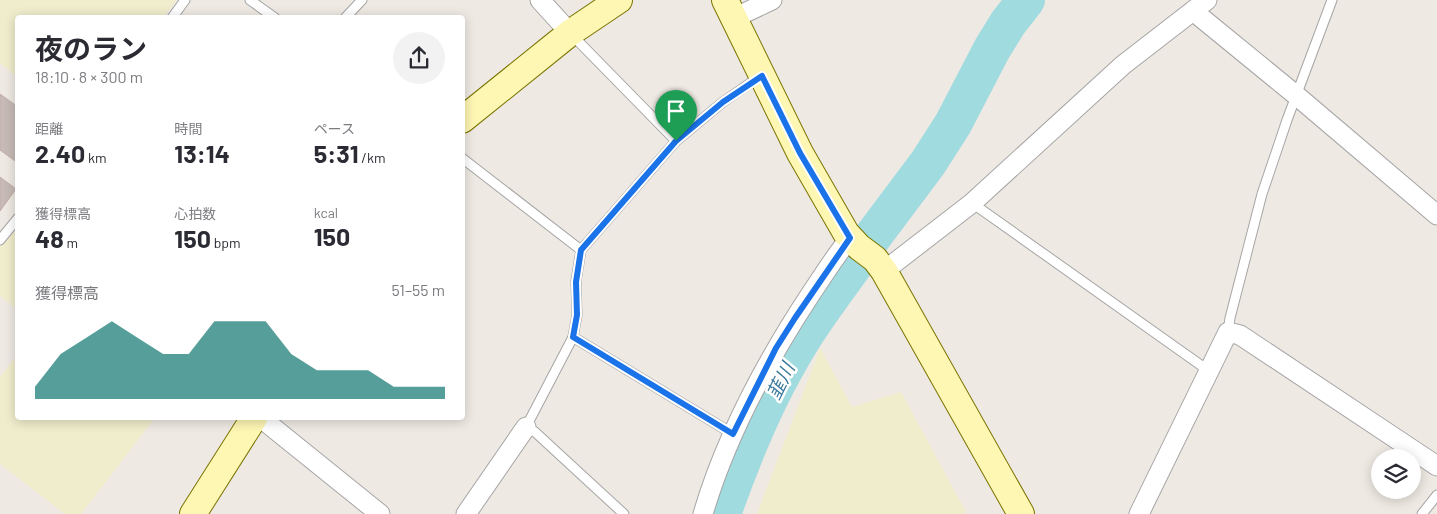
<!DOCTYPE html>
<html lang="ja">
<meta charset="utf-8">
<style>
body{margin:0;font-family:Barlow,"Noto Sans JP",sans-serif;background:#f2f2f3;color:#2b2b33;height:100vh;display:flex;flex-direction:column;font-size:19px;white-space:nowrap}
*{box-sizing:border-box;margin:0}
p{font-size:16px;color:#7c7c81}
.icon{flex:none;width:28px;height:28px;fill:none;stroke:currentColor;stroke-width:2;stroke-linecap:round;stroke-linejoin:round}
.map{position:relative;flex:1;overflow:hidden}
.side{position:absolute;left:15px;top:15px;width:450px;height:405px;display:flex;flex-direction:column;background:#fff;border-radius:5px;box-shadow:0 2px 12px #0003}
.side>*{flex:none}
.buttons{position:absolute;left:1371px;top:449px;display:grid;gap:10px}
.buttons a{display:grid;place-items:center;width:50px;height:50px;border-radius:50%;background:#fff;box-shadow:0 2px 12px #0003;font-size:25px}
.pin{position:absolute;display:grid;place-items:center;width:42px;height:42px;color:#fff;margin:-51px -21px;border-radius:50% 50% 50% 0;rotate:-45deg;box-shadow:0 0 5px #0007}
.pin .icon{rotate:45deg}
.round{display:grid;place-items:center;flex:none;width:52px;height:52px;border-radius:26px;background:#f2f2f3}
.head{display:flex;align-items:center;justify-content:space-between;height:85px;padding:0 20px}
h1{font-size:28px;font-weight:700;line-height:38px}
.figures{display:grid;grid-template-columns:repeat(3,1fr);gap:8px;height:85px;padding:5px 20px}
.figures div{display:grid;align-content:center}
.figures b{font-size:25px;font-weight:700}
.figures small{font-size:14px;font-weight:400}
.figures p{font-size:14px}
.chart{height:140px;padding:10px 20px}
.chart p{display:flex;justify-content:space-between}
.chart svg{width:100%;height:90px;margin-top:5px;fill:#0f766e;opacity:.7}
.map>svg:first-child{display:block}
.farmland{fill:#f0edcd}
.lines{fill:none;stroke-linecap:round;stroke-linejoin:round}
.river{stroke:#a0dbe0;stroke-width:38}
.building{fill:#c7bab6;stroke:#c2ada4}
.lane-casing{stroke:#a5a5a5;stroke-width:11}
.street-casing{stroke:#a5a5a5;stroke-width:21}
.secondary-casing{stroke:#797400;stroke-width:28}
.lane{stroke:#fff;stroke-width:9}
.street{stroke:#fff;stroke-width:19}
.secondary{stroke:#fef6b3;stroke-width:26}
.route-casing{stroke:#fff;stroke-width:10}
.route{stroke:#1a73e8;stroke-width:6}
.labels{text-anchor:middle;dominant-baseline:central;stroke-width:5;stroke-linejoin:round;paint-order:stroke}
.water-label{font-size:19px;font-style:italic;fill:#3c7a9c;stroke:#fff}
</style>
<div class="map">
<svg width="1437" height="514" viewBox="0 0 1437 514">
<rect width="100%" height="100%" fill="#efe9e3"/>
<g class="farmland">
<path d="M0,0H177L163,17L18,18L17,77L0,63Z"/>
<path d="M17,227V309L0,296V247L14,228Z"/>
<path d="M820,348L852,407L901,392L966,512L964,514H757Z"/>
<path d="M17,355L18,418H155L81,514H65L0,464V377Z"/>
</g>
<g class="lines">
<g class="river">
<path d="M868,243L928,163L953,124L992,49L1008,23L1026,0"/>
<path d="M722,514C740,463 761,410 788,363C808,326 834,293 859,258"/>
</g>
</g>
<g class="building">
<path d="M0,94L18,107V163L0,150Z"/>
<path d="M0,177L16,189L0,211Z"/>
</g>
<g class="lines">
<g class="lane-casing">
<g id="lane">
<path d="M250,0L275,18"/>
<path d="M172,18L185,0"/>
<path d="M345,18L362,0"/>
<path d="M572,35L676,141"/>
<path d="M462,158L581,250"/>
<path d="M972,203L1209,371"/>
<path d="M0,240L18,218"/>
<path d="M1228,332L1230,318L1262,194L1287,120L1332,0"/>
<path d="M573,337L733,434"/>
<path d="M624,514L535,432L526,427L573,337L577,315L576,281L581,250L676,141L723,102L759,77"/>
<path d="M1422,514L1437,495"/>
</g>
</g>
<g class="street-casing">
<g id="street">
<path d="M540,0L570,33"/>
<path d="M1193,11L1297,96L1437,215"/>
<path d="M734,18L772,0"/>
<path d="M884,271L972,203L1123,65L1207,0"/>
<path d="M261,418L380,514"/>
<path d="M466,514L526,427"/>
<path d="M703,514C726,436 766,362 810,295C823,276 835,256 850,238"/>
<path d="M1139,514L1228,332L1240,335L1437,466"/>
</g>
</g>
<g class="secondary-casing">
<g id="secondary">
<path d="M725,0L800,153L846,233L859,247L875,259L884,271L1021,514"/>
<path d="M462,120L570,33L619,0"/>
<path d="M193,514L254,418"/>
</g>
</g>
<use href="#lane" class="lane"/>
<use href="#street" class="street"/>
<use href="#secondary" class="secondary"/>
</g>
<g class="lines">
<g class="route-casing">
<path id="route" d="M762,76L800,153L850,238L795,318L776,348L733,434L573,337L577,315L576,282L581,250L676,141L723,102Z"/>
</g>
<use href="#route" class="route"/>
</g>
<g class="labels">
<g class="water-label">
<text transform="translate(780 381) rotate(-64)">韮川</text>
</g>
</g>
</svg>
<div class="buttons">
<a><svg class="icon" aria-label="layers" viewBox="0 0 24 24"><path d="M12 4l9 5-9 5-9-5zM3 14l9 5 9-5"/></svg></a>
</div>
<div class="pin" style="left:676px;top:141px;background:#1e9e55"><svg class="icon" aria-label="arrive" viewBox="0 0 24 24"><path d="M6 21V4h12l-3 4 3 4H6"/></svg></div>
<section class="side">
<div class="head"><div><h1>夜のラン</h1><p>18:10 · 8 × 300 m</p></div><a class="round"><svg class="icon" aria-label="share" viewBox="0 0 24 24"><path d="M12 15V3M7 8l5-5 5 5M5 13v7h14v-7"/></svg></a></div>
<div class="figures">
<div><p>距離</p><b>2.40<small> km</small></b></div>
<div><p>時間</p><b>13:14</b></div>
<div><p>ペース</p><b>5:31<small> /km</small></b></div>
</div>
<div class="figures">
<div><p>獲得標高</p><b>48<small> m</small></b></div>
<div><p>心拍数</p><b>150<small> bpm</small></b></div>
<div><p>kcal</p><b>150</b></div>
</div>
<div class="chart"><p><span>獲得標高</span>51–55 m</p>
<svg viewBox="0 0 160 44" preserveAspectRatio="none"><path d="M0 44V38L10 22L20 14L30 6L40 14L50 22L60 22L70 6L80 6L90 6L100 22L110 30L120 30L130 30L140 38L150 38L160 38V44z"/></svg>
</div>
</section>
</div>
